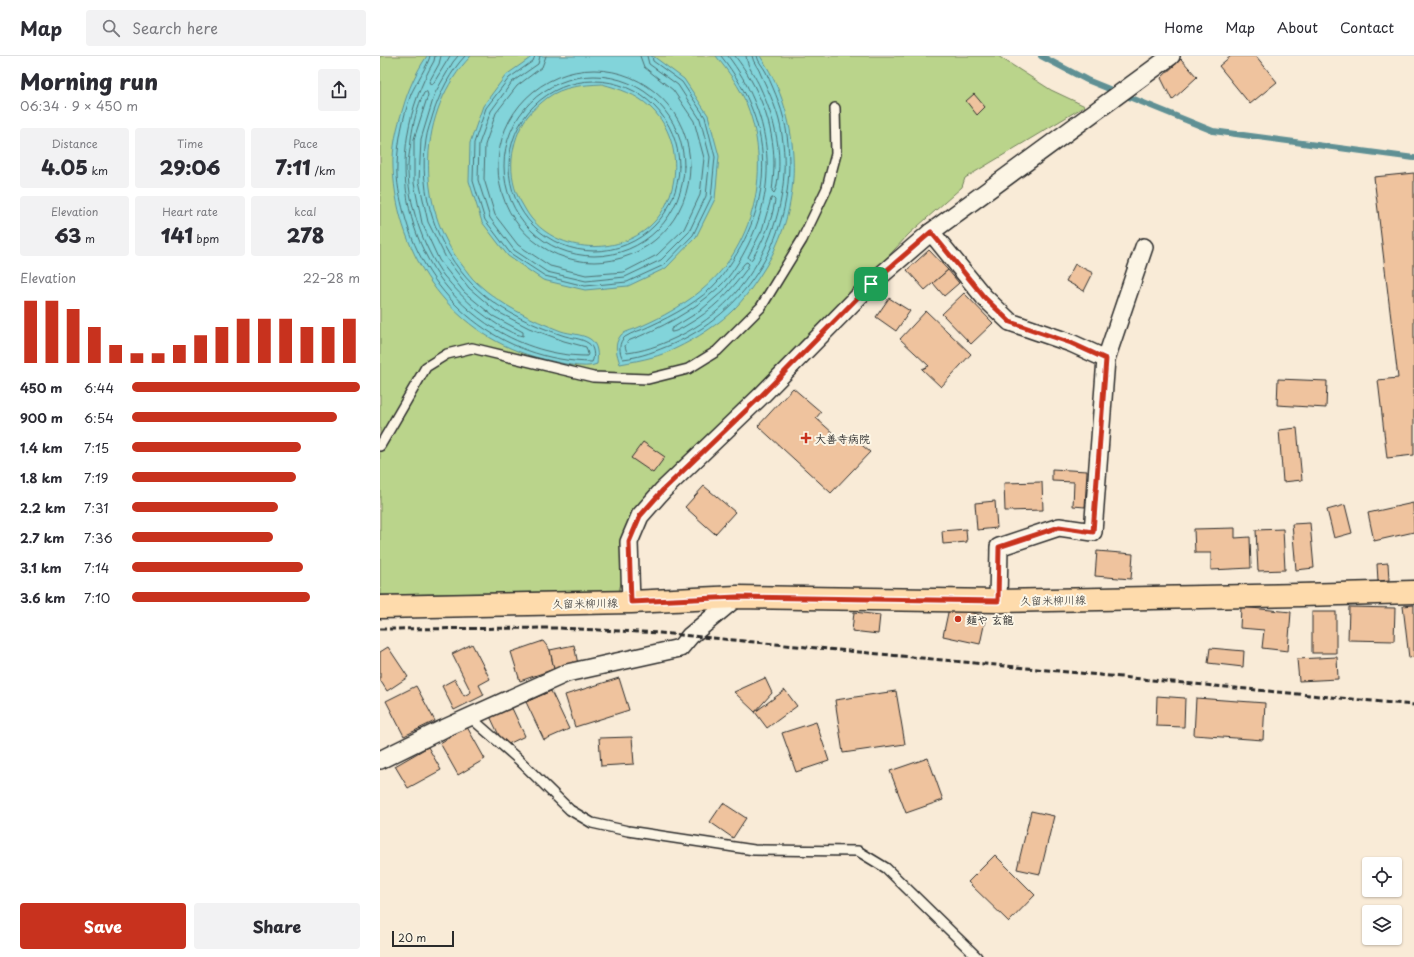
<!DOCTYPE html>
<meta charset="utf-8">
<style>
body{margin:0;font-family:"Playpen Sans","Klee One",sans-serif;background:#f2f2f3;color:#2b2b33;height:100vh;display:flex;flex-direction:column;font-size:15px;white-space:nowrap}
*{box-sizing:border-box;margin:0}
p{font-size:13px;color:#7c7c81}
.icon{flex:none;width:22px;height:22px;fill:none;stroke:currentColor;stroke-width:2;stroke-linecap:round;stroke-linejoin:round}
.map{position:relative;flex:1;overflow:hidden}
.panel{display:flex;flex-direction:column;background:#fff;width:380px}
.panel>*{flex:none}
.tools{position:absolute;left:982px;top:801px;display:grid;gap:8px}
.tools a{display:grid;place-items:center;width:40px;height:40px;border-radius:4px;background:#fff;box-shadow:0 1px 3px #0004;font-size:20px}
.scale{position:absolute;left:12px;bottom:10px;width:62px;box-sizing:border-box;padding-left:4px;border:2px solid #2b2b2b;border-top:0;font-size:11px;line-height:14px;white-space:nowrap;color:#2b2b2b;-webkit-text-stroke:3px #fcf5e5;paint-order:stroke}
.pin{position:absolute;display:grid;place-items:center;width:34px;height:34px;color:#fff;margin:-17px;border-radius:8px;box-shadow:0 2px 6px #0006}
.round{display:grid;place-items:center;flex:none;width:42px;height:42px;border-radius:4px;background:#f2f2f3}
.headline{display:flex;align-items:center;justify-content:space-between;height:68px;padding:0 20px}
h1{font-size:22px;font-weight:800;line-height:30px}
.metrics{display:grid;grid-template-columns:repeat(3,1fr);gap:6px;height:68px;padding:4px 20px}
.metrics div{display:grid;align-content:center;border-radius:4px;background:#f2f2f3;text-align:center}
.metrics b{font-size:20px;font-weight:800}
.metrics small{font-size:11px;font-weight:400}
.metrics p{font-size:11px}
.chart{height:112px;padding:8px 20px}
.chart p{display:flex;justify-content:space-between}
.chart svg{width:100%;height:72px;margin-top:4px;stroke:#c8321e;stroke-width:6}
.primary-button{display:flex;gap:8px;margin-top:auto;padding:8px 20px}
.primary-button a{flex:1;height:46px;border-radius:4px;background:#c8321e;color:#fff;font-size:16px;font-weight:800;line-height:46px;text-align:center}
.primary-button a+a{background:#f2f2f3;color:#2b2b33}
ul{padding:0 20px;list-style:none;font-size:13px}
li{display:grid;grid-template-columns:64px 48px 1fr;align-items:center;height:30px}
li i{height:10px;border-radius:5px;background:#c8321e}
header{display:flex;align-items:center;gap:24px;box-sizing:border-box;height:56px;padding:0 20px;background:#fff;border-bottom:1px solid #e1e1e2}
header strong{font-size:19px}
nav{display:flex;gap:22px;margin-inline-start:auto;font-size:14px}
.search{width:280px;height:36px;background:#f2f2f3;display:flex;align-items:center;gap:10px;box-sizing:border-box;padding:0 14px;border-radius:4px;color:#7c7c81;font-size:15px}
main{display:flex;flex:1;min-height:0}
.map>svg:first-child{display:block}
.green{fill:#bad48b;stroke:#72805b}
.water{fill:#82d4da;stroke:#5f9094;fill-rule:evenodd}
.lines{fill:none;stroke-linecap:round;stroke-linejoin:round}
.shore{stroke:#4e6f71;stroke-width:1}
.stream{stroke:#5f9094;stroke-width:6}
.building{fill:#efc39e;stroke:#2b2b2b}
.service-casing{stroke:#2b2b2b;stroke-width:12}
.minor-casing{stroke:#2b2b2b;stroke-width:20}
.primary-casing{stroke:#2b2b2b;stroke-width:25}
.service{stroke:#fcf5e5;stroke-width:9}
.minor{stroke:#fcf5e5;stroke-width:17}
.primary{stroke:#fedbac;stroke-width:22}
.rail{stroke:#2b2b2b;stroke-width:3;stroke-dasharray:6 3;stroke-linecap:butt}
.route-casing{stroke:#fff;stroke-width:8}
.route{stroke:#c8321e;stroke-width:5}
.poi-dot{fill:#c8321e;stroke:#fcf5e5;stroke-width:1.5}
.labels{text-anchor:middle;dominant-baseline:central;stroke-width:4;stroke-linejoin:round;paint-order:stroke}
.poi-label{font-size:11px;font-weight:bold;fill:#2b2b2b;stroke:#fcf5e5;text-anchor:start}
.street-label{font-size:11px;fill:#2b2b2b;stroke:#fcf5e5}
</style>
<header>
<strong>Map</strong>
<div class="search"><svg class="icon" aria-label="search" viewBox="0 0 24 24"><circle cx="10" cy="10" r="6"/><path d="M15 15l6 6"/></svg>Search here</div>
<nav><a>Home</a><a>Map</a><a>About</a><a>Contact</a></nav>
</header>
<main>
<section class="panel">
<div class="headline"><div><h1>Morning run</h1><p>06:34 · 9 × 450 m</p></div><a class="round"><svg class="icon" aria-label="share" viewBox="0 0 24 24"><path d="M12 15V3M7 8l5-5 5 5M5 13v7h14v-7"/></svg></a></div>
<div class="metrics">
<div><p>Distance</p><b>4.05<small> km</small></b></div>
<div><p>Time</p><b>29:06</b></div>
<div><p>Pace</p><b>7:11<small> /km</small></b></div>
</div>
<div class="metrics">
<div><p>Elevation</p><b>63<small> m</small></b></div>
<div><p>Heart rate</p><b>141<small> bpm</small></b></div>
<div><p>kcal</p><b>278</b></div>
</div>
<div class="chart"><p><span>Elevation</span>22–28 m</p>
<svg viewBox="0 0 160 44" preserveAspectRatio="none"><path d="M5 44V6M15 44V6M25 44V11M35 44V22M45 44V33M55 44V38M65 44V38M75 44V33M85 44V27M95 44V22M105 44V17M115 44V17M125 44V17M135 44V22M145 44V22M155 44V17"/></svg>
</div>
<ul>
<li><b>450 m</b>6:44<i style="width:100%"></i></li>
<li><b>900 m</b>6:54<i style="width:90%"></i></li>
<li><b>1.4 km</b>7:15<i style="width:74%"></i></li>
<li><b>1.8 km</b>7:19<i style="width:72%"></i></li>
<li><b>2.2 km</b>7:31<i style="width:64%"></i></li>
<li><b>2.7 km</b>7:36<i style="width:62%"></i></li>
<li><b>3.1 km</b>7:14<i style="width:75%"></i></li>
<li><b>3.6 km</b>7:10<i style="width:78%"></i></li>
</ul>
<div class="primary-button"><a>Save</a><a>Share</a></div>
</section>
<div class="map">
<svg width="1034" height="901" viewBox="0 0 1034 901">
<rect width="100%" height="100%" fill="#f9ebd7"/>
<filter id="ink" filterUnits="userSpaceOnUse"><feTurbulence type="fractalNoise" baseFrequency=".025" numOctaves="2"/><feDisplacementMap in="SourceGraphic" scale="8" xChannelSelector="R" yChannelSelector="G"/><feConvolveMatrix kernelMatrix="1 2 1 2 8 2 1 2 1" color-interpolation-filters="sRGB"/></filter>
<g filter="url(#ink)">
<path class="green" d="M0,0H618L671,34L705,50L585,122L582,131L529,178L243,484L246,509L239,535L0,539Z"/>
<g class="water">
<path d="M47,0H91C37,55 35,149 82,209C87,215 91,222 97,227C122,250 150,263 181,275C190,278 202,278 210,283C218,288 218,299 217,308C205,314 177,306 163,303C74,282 17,202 13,112C12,92 17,71 23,52C28,34 36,16 47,0Z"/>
<path d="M153,0H273L304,23L328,59L339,100L335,143L316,181L286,212L248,230L205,234L163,224L128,200L102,166L89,125L90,87L103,50L126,19ZM222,28C240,33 256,38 270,51C303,81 303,140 270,170C237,200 179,197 151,162C147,157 144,151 141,146C126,122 130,84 147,61C152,54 161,47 167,42C183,30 203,29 222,28Z"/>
<path d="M336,0H380C417,53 424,129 397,188C394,196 390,203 386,210C376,226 365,243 351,256C333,273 297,295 273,301C262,304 251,306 240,308C237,298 233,289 241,279C244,276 252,274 257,272C276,264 293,255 310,243C372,201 394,117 367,49C360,31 348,15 336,0Z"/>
</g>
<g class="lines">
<g class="shore">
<path d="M50,0C49,7 35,29 31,38C23,61 18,85 17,109C16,125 20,142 24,157C46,244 122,305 212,306C215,301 214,290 208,287C201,282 190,282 182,279C150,268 118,254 93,229C56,192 38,136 46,84C47,75 51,66 53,58C60,37 70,16 85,0"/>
<path d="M55,0L54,5C0,98 22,216 115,273C142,290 175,300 207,300L208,298L206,291L184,285L149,272L116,255L89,232L66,202L48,166L39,125L41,83L55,37L73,6L78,0"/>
<path d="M61,0L59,8L49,26L51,29L53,28L70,0"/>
<path d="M155,0L153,5L129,22L106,52L94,87L93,125L105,164L130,197L165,220L205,230L247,226L284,209L313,179L331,142L335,101L325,61L302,26L273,5L272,0"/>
<path d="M160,0L158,8L132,26L111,55L99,88L98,124L110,162L134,194L167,216L206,225L245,221L281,204L309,176L326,140L330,101L320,63L298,29L269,8L267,0"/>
<path d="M166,0L162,11L137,30L116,57L105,89L104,123L115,159L138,189L170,210L206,219L244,216L277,199L304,173L320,139L324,102L314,65L293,34L264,11L260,0"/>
<path d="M341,0C399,73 395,153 338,225C322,244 292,260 270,270C263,274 252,276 245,281C238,286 239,297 243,303C261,301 276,295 293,288C375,252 419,167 407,79C404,56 395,36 386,16C383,10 378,6 377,0"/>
<path d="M348,0C391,56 400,125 368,189C361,203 351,220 339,231C312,256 281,272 248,285L245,290L247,297C263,295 278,290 293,283C370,249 415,162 402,79C399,57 390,38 381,19C379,12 373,7 372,0"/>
<path d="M355,0C378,29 394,69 394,107C394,116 393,126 392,135L394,137C397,133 397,127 398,122C402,91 393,59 380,31C376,21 367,11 366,0"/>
<circle cx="214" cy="110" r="96"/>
<circle cx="214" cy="110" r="90"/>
<circle cx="214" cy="110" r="85"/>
<path d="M47,36L48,39L34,83V127L42,167L59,204L84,236L113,260L143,276V280C127,277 109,263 96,253C85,243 74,232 64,220C43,192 27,145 28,110C28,101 31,91 31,83C33,69 37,50 44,37Z"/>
<path d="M393,142L395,144C392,166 383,185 372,203L370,204L368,201L382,174L391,143Z"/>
<path d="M365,207L367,206L369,208L366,214C350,236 332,255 307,269C302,272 296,276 291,276V273L320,255L343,235Z"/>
</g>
<path class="stream" d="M661,0L707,24L833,75L1034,102"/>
</g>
<g class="building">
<path d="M851,0H876L897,26L870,48L839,10Z"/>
<path d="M801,3L817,21L792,44L781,22Z"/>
<path d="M594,38L605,51L597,59L586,45Z"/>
<path d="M1034,117V399L1007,402L998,324L1018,322L994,121Z"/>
<path d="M549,194L568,214L545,234L527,214Z"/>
<path d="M695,208L713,217L704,235L686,225Z"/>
<path d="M568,214L579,227L564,240L553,227Z"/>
<path d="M584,237L613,267L591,288L562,258Z"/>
<path d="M509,242L530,255L516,275L496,261Z"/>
<path d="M546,255L591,298L561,331L542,313L549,310L520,283Z"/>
<path d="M898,323L947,325L946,352L897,349Z"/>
<path d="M413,332L441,356L436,362L463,386L470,379L490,396L451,437L378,370Z"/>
<path d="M917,372L922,424L903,426L899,374Z"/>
<path d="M263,386L285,401L273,417L251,402Z"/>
<path d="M672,413L707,415L705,451L693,450L694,426L672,425Z"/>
<path d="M662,426L663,454L625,455L624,427Z"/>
<path d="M324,430L355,456L335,478L305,451Z"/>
<path d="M615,445L617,472L597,474L595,447Z"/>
<path d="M1033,447L1034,476L994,485L988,457Z"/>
<path d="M965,449L972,477L954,482L947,454Z"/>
<path d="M930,467L934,512L916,514L912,468Z"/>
<path d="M855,472V482L870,481L871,512L831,514V497H815L814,473Z"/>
<path d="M586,473L587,486L563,488L562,475Z"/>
<path d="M903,473L905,514L878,515L876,474Z"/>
<path d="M717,495L753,498L751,523L715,520Z"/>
<path d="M1008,507L1009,524L998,525L997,508Z"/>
<path d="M1034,549V601L1029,602L1023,550Z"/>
<path d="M861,551L911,556L908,595L882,592L884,574L860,572Z"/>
<path d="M969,551L1015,552L1014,585L968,584Z"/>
<path d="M569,552L606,560L600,588L563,580Z"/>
<path d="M474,556L500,559L498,578L472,575Z"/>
<rect x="932" y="556" width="24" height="41"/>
<path d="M163,585L170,594L174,613L140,625L131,596Z"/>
<path d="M92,588L110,623L99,629L104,639L74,654L62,630L75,623L84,640L91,636L72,598Z"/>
<path d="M194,589L198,608L174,613L170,594Z"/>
<path d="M8,591L28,621L7,635L0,624V596Z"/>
<path d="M830,592L864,595L863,611L828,607Z"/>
<path d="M957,601L958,623L919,625L917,603Z"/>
<path d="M239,622L249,654L195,671L185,639Z"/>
<path d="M385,622L392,637L375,656L354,636Z"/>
<path d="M36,630L55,665L24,680L6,645Z"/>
<path d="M405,634L417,650L387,672L375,656Z"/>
<path d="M171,635L189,673L164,684L146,646Z"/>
<path d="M516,635L525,688L463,697L455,644Z"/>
<path d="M777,640L805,642L804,671L776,670Z"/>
<path d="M816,642L885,647L883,684L814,679Z"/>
<path d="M130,648L145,680L124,690L109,658Z"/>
<path d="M436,666L449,705L416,716L402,677Z"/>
<path d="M87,671L105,703L78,719L60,687Z"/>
<path d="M252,681L254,708L221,710L219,682Z"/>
<path d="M48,691L61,714L28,732L15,710Z"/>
<path d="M548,702L563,744L526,757L510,715Z"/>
<path d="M343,747L366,762L353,782L330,766Z"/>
<path d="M651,755L674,760L660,818L637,813Z"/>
<path d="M615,799L655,839L629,866L588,826Z"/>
</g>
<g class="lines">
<g class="service-casing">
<g id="service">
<path d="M0,390L46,311L67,298L92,292L213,321L268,323L308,313L337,295L381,251L422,184L447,132L456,98L455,52"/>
<path d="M90,661L138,703L190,754L212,767L248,775L374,794L478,795L506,812L597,901"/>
</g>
</g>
<g class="minor-casing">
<g id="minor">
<path d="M551,176L604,241L630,266L691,287L726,303"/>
<path d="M618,545L619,491L679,471L713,476L726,303L764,191"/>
<path d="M251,546L249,486L260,460L283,434L380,341L491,228L551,176L791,0"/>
<path d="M0,704L63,673L187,617L300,592L310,580L357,541"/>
</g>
</g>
<g class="primary-casing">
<path id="primary" d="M0,551L251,546L357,541L618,545L921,539L1034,536"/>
</g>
<use href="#service" class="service"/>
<use href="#minor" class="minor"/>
<use href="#primary" class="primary"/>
<path class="rail" d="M0,573L178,572L280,577L1034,649"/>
</g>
</g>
<g class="lines" filter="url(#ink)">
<g class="route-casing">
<path id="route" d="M551,176L604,241L630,266L691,287L726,303L713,476L679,471L619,491L618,545L357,541L251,546L249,486L260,460L283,434L380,341L491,228Z"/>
</g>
<use href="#route" class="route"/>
</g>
<g class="poi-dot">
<path d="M424 376h4v4h4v4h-4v4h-4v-4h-4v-4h4z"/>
<circle cx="578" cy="563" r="4"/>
</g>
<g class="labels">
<g class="poi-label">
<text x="435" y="382">大善寺病院</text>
<text x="586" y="563">麺や 玄龍</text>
</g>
<g class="street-label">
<text transform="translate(673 544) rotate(-1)">久留米柳川線</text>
<text transform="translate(205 547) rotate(-1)">久留米柳川線</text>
</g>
</g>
</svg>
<div class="tools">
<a><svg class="icon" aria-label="locate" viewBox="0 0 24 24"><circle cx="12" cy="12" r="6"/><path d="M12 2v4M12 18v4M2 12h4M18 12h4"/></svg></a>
<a><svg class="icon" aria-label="layers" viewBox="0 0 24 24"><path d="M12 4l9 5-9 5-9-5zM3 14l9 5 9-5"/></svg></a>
</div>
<div class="scale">20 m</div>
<div class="pin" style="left:491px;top:228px;background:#1e9e55"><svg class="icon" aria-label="arrive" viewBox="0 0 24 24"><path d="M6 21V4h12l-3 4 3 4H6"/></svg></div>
</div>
</main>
